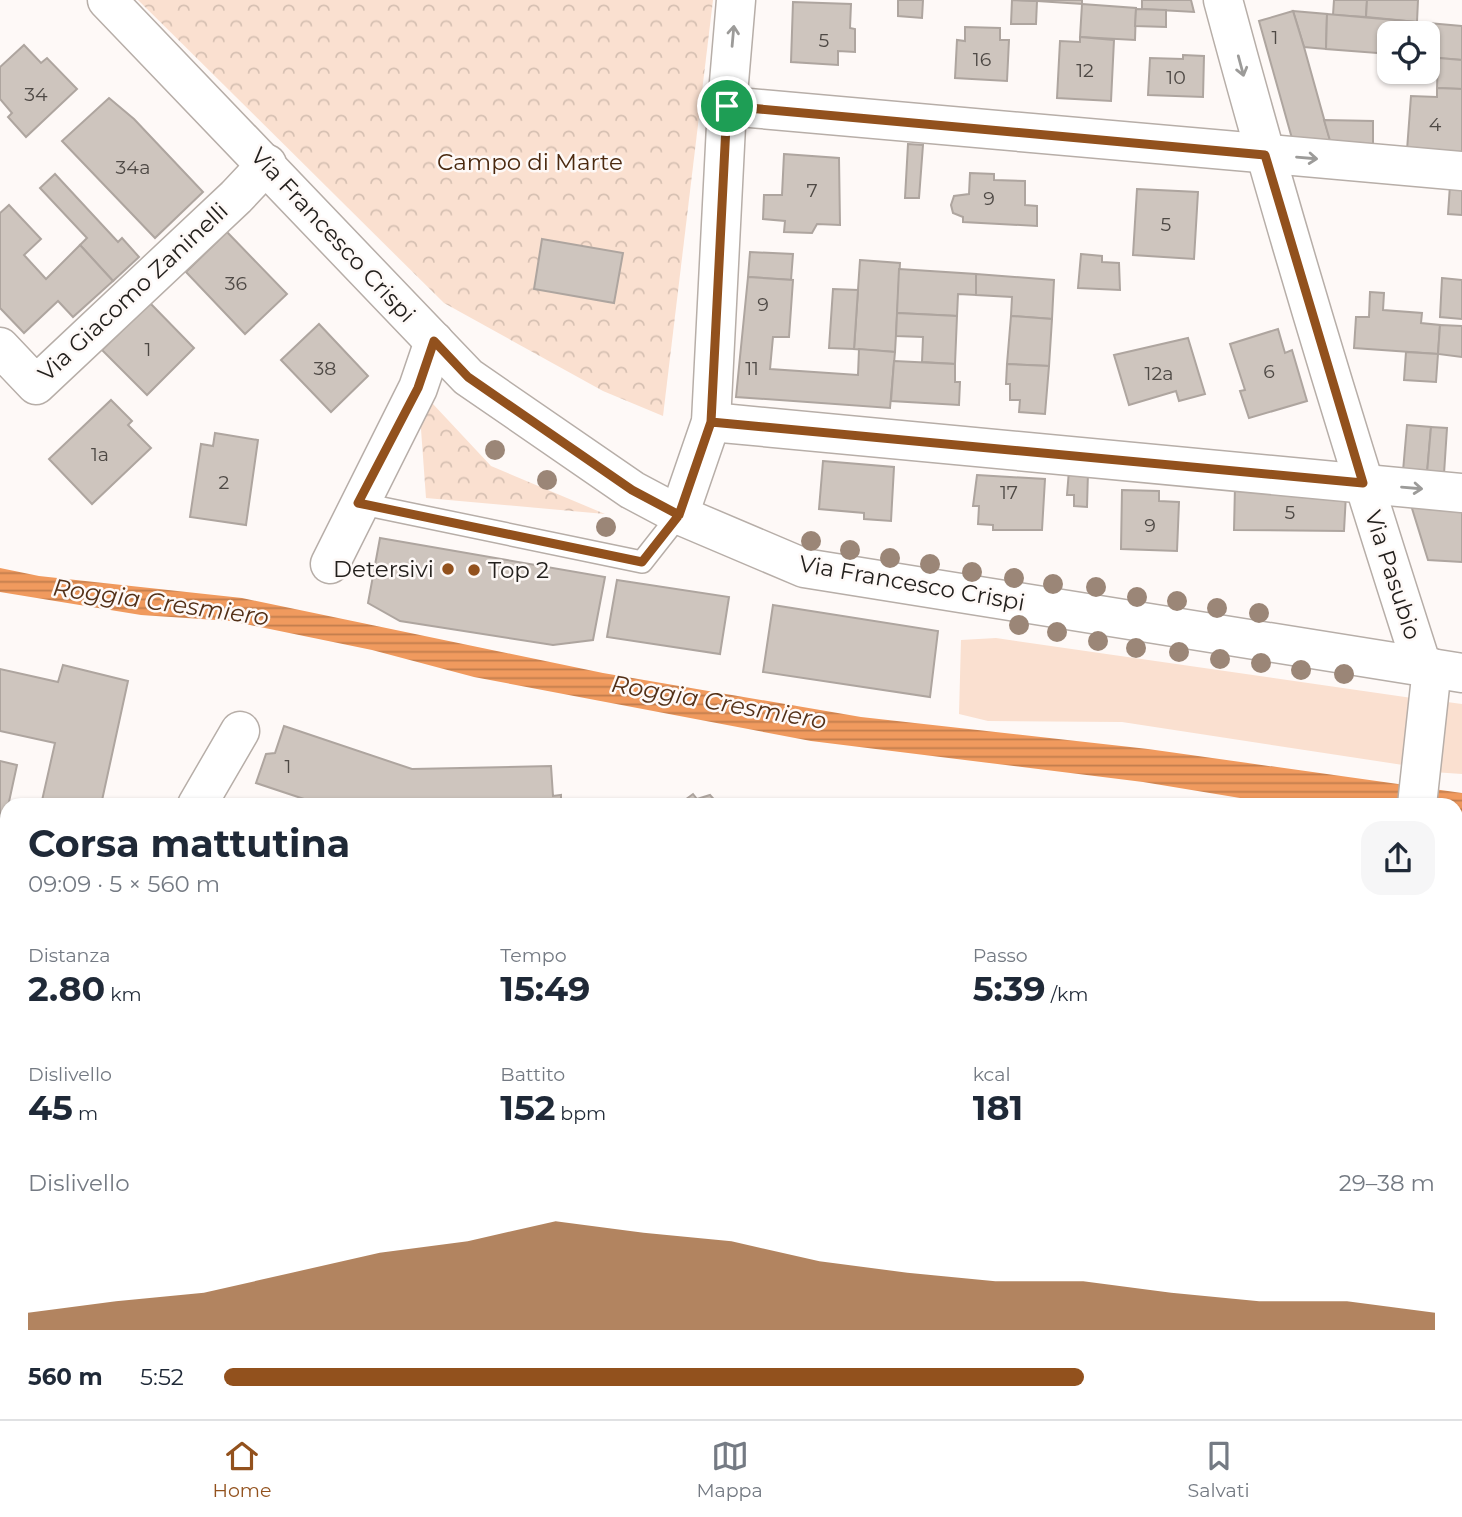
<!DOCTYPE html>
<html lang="it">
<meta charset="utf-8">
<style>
body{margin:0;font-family:Montserrat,sans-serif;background:#f6f6f7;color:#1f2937;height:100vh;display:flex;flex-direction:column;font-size:26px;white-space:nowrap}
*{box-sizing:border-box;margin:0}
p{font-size:23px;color:#747a83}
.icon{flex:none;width:38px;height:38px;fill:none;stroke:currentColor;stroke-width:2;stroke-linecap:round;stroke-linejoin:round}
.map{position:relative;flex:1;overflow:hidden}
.details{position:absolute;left:0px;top:798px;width:1463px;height:621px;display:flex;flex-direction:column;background:#fff;border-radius:21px 21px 0 0;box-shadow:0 2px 5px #0004}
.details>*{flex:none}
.buttons{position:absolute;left:1377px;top:21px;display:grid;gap:14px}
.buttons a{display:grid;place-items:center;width:63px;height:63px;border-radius:14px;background:#fff;box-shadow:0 2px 5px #0004;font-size:35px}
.pin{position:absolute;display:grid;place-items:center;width:60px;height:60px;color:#fff;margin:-30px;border:4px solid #fff;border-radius:50%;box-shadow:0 2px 7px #0007}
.round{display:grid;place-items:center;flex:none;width:74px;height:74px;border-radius:21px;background:#f6f6f7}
.headline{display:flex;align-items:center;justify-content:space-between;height:119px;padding:0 28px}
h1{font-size:38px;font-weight:700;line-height:52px}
.metrics{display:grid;grid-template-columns:repeat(3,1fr);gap:10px;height:119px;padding:7px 28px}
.metrics div{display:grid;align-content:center}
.metrics b{font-size:35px;font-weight:700}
.metrics small{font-size:19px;font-weight:400}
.metrics p{font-size:19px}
.chart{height:196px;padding:14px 28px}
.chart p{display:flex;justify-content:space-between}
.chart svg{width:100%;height:126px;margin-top:7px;fill:#92511d;opacity:.7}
ul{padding:0 28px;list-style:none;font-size:23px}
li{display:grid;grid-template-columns:112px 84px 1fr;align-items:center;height:52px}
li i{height:18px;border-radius:9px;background:#92511d}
.tab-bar{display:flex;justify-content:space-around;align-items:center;height:98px;border-top:2px solid #e0e1e3;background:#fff;font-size:19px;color:#747a83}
.tab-bar a{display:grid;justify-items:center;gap:4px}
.tab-bar .selected{color:#92511d}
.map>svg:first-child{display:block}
.grass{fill:#fae0d0}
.forest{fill:url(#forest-crowns)}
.water{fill:url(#water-rules)}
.building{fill:#cec5be;stroke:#aea59f;stroke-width:2}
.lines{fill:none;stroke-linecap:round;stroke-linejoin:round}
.lane-casing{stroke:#b7aea8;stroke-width:24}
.street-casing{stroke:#b7aea8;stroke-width:41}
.secondary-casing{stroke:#b7aea8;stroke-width:41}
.lane{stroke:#fff;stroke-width:21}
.street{stroke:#fff;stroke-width:38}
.secondary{stroke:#fff;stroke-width:38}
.tree{fill:#9b8677}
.oneway{stroke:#9c9b99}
.route-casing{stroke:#fff;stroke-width:14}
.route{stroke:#92511d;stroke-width:9}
.poi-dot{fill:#92511d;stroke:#fef9f7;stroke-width:2.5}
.labels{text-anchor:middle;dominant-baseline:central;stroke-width:5;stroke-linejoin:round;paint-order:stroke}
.number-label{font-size:19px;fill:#4e4945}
.park-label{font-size:23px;fill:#4a280e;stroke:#fef9f7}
.street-label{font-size:23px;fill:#23201d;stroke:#fef9f7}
.poi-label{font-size:23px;fill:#23201d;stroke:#fef9f7;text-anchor:end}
.water-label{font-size:24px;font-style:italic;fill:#533017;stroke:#fef9f7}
</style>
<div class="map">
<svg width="1462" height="1419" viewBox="0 0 1462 1419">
<defs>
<pattern id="forest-crowns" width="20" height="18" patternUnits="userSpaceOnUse" patternTransform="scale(1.75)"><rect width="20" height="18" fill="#fae0d0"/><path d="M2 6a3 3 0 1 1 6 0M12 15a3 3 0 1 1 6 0" fill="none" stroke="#d6c0b2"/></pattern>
<pattern id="water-rules" width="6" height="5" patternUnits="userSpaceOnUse" patternTransform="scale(1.75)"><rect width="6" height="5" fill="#f09a5e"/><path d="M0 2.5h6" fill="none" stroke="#c27d4d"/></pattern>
</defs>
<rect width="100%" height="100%" fill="#fef9f7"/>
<g class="grass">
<path d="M996,638L1412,698L1403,765L1122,722L988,721L959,714L961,640Z"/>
<path d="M1447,702L1462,704V774L1433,772Z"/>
</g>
<g class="forest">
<path d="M138,0H713L663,416L603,391L444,303Z"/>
<path d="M418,388L491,466L605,514L426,498Z"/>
</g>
<path class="water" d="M0,568L39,576L242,598L603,673L861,717L1148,749L1462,793V833H1456V805H1282L1143,782L811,741L474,677L372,650L231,621L141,615L0,592Z"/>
<g class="building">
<path d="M898,0H923L922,18L898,16Z"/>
<path d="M1012,0L1037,1L1036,24H1011Z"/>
<path d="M1018,0H1082V4L1037,1Z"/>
<path d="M1142,0H1191L1194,12L1142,9Z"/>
<path d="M1334,0H1367L1366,17L1333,15Z"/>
<path d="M1367,0H1418L1417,22L1366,17Z"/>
<path d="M793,2L851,4L850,28L855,29V52L838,51V65L791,62Z"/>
<path d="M1082,4L1136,8L1135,40L1080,37Z"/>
<path d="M1136,9L1166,10V27L1135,26Z"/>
<path d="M1293,11L1327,14L1326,49L1304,47Z"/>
<path d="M1293,11L1304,47L1331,144L1293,142L1259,21Z"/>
<path d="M1327,14L1462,26V60L1428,57V33H1390V54L1326,49Z"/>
<path d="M965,27L1000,28V40H1009L1007,81L955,78L957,40L965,41Z"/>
<path d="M1080,37L1114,40L1111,101L1057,98L1060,41L1080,42Z"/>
<path d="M24,45L41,63L47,58L77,89L26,137L8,117L12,113L0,99V67Z"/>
<path d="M1183,55L1204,56L1203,97L1148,95L1150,58L1183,59Z"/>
<path d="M1438,58L1462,60V89L1437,88Z"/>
<path d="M1437,88L1462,89V155L1407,150L1411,96L1437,97Z"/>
<path d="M109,98L134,119L203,192L155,238L62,141Z"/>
<path d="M1324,120L1373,121V146L1331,144Z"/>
<path d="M908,144L923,145L919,198H905Z"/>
<path d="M784,154L839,158L840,225L817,224L812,233L784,232L785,221L763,219L764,195H782Z"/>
<path d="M970,173L994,174V180L1025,181V205L1037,206V226L963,222V217L953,213L951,205L954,196L969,194Z"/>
<path d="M55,174L118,242L122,238L139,257L113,281L80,245L87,238L40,188Z"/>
<path d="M1450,185H1462V215L1448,214Z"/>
<path d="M1137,189L1198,192L1194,259L1133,255Z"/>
<path d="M9,205L41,239L24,255L46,279L80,245L113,281L73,317L58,301L24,333L0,308V213Z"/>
<path d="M227,232L287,294L245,334L186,272Z"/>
<path d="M542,239L623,253L614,303L534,289Z"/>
<path d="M750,252L793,254L791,280L748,277Z"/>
<path d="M1081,254L1102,256V262L1119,263L1120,290L1078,288Z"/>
<path d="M860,260L900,263L895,352L854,349Z"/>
<path d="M899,269L976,274V295L958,294L957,316L897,313Z"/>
<path d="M976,274L1054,280L1052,319L1011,316L1012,297L976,295Z"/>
<path d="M748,277L793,280L789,337H773L770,369L858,375L859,349L895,352L890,408L736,397Z"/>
<path d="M1442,278L1462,280V319L1440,317Z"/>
<path d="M833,289L858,290L854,349L829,348Z"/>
<path d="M1370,292L1384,293L1383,310L1422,313L1421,323L1440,325L1438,354L1354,348L1356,317H1369Z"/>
<path d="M150,303L194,348L147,395L102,350Z"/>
<path d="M897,313L957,316L955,364L922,362L923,337L896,336Z"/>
<path d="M1011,316L1052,319L1049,366L1007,364Z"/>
<path d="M319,324L368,376L331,412L281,360Z"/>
<path d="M1440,325L1462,326V357L1438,354Z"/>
<path d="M1278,329L1285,353L1292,350L1307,401L1249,418L1240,391L1245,390L1230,344Z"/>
<path d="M1188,338L1205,394L1179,401L1176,391L1129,405L1114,355Z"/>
<path d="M1406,352L1438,354L1436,382L1404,380Z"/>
<path d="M894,361L955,364V382H960L959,405L891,401Z"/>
<path d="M1007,364L1049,366L1045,414L1019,412L1020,400H1010V384H1006Z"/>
<path d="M111,400L132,421L128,425L151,448L92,504L49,459Z"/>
<path d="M1407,425L1431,427L1427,473L1403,471Z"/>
<path d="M1431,427L1447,428L1444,474L1427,473Z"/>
<path d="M215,433L258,440L246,525L190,517L201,444L213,446Z"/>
<path d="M823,461L894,467L891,521L864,519V513L819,509Z"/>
<path d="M1069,470L1088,472L1087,507L1074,506V495H1067Z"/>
<path d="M977,475L1045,479L1042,530H993V525L978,524L979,506H973Z"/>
<path d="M1235,486L1346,494L1344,531L1234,530Z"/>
<path d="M1122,490L1159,491V501L1179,502L1177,551L1121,549Z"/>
<path d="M1410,502L1462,507V562L1428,560Z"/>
<path d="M380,538L605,577L593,640L553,645L400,621L368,603Z"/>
<path d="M617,580L729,597L720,654L607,637Z"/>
<path d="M773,605L938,631L930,697L763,672Z"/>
<path d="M63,665L128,681L101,805H41L55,743L0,731V669L58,682Z"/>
<path d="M284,726L412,769L551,766L553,796L561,795V805H322L256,783L266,754L275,753Z"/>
<path d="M0,761L17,765L2,834L0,833Z"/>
<path d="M693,794L697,799L710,795L719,805H678Z"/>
<path d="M0,878L7,881V946L0,943Z"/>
<path d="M1462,1140V1194L1456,1196V1142Z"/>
<path d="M1462,1194V1244L1456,1223V1196Z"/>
<path d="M1462,1343V1388L1456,1364V1345Z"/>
<path d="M569,1412H608L583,1419H570Z"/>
<path d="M919,1412H952L927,1419H921Z"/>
<path d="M953,1412H984L986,1419H955Z"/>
<path d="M1074,1412H1187L1189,1417L1077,1419Z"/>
<path d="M1252,1412H1331L1304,1419H1255Z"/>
</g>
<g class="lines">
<g class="lane-casing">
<path id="lane" d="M358,503L642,562L679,515"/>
</g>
<g class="street-casing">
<g id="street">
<path d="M1223,0C1283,224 1351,446 1422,666"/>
<path d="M727,106L1462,171"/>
<path d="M0,347L36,385L236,197L267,164"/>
<path d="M711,422L1462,493"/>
<path d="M679,515L711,422L727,106L736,0"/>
<path d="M330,564L418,388L434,341"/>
<path d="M197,805L240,731"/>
<path d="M1417,805L1432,668"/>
<path d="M0,975L7,978"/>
<path d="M0,1140L7,1128"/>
<path d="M521,1412L523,1419"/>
<path d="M1218,1412L1220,1419"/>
</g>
</g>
<g class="secondary-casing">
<g id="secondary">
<path d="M107,0L468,377L632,490L679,515L804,568L1462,673"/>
<path d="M1456,1097L1462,1096"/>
<path d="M0,1176L7,1178"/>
</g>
</g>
<use href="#lane" class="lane"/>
<use href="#street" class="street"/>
<use href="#secondary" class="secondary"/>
</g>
<g class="tree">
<circle cx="495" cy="450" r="10"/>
<circle cx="547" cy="480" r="10"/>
<circle cx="606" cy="527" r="10"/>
<circle cx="811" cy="541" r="10"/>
<circle cx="850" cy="550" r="10"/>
<circle cx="890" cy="558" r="10"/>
<circle cx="930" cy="564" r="10"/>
<circle cx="972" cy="572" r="10"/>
<circle cx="1014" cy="578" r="10"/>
<circle cx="1053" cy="584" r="10"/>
<circle cx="1096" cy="587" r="10"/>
<circle cx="1137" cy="597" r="10"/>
<circle cx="1177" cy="601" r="10"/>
<circle cx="1217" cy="608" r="10"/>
<circle cx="1259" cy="613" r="10"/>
<circle cx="1019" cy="625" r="10"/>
<circle cx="1057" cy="632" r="10"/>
<circle cx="1098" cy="641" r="10"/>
<circle cx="1136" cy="648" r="10"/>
<circle cx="1179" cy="652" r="10"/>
<circle cx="1220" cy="659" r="10"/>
<circle cx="1261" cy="663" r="10"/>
<circle cx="1301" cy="670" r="10"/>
<circle cx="1344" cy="674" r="10"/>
</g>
<defs><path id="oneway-shaft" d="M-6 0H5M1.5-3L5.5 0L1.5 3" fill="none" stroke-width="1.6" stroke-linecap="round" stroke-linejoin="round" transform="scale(1.75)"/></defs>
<g class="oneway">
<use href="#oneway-shaft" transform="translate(733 36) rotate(-85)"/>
<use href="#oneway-shaft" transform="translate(1241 66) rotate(75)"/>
<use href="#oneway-shaft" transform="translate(1307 158) rotate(5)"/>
<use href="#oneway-shaft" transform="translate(1412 488) rotate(5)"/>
</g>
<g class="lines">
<g class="route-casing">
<path id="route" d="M727,106L711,422L679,515L632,490L468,377L434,341L418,388L358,503L642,562L679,515L711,422L1363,483L1265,155L727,106"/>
</g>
<use href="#route" class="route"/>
</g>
<g class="poi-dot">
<circle cx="448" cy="569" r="7"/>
<circle cx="474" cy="570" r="7"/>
</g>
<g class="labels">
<g class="number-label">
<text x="1275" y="37">1</text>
<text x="824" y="40">5</text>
<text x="982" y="59">16</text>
<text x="1085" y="70">12</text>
<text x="1176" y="77">10</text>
<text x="36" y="94">34</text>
<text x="1435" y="124">4</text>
<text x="133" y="167">34a</text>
<text x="812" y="190">7</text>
<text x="989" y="198">9</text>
<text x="1166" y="224">5</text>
<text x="236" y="283">36</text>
<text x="763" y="304">9</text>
<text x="148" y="349">1</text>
<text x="325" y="368">38</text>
<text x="752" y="368">11</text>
<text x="1269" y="371">6</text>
<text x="1159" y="373">12a</text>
<text x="100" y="454">1a</text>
<text x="224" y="482">2</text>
<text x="1009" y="492">17</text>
<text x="1290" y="512">5</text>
<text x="1150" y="525">9</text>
<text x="288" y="766">1</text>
</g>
<g class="park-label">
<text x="530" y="162">Campo di Marte</text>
</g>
<g class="street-label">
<text transform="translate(333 235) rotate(47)">Via Francesco Crispi</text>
<text transform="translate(133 292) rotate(-43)">Via Giacomo Zaninelli</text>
<text transform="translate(1393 575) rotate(72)">Via Pasubio</text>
<text transform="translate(912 583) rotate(10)">Via Francesco Crispi</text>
</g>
<g class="poi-label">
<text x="434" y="569">Detersivi</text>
<text x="488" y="570" text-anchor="start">Top 2</text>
</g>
<g class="water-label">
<text transform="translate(161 602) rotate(8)">Roggia Cresmiero</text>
<text transform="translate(719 702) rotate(10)">Roggia Cresmiero</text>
</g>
</g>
</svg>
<div class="buttons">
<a><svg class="icon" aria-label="locate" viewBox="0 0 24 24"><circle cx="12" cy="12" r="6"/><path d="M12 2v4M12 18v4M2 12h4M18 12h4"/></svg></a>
</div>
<div class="pin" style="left:727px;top:106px;background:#1e9e55"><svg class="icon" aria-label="arrive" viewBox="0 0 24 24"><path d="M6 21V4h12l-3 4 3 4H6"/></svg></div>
<section class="details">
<div class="headline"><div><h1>Corsa mattutina</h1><p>09:09 · 5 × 560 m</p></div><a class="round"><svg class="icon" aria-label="share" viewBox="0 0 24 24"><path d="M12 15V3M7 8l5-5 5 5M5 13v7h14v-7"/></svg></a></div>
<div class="metrics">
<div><p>Distanza</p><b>2.80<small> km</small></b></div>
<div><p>Tempo</p><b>15:49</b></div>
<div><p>Passo</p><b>5:39<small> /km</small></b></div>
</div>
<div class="metrics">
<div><p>Dislivello</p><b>45<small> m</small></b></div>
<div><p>Battito</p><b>152<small> bpm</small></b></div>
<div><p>kcal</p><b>181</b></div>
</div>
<div class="chart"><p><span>Dislivello</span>29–38 m</p>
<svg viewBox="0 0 160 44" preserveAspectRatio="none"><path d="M0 44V38L10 34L20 31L30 24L40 17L50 13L60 6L70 10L80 13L90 20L100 24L110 27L120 27L130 31L140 34L150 34L160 38V44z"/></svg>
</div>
<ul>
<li><b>560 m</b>5:52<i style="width:71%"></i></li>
</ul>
</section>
</div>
<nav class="tab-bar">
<a class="selected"><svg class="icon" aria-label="home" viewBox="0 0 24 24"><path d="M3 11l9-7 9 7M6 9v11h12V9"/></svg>Home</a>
<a><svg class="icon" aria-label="map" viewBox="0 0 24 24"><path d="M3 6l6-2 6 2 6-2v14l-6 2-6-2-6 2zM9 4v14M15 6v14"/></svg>Mappa</a>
<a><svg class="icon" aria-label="saved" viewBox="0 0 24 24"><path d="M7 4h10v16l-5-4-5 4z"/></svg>Salvati</a>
</nav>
